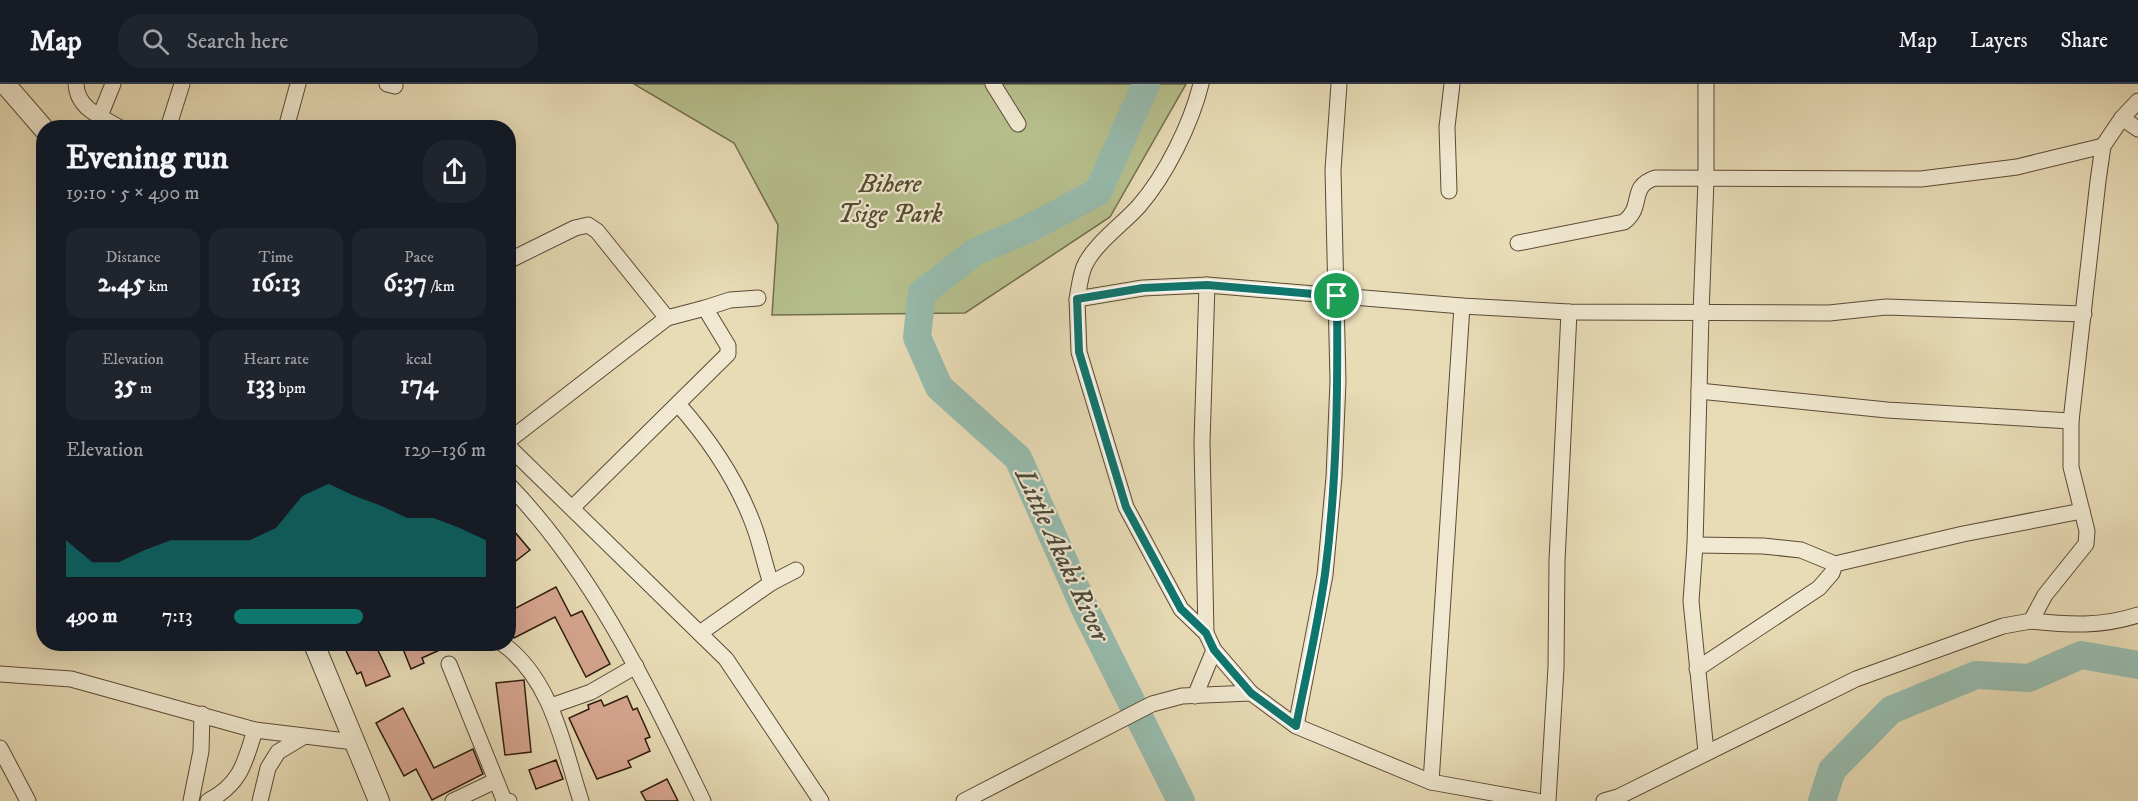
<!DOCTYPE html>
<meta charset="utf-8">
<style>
body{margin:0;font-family:"IM FELL DW Pica",serif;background:#20242c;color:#f1f3f6;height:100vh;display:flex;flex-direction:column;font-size:22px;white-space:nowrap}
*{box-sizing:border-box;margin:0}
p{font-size:20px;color:#9ea1a6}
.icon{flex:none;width:33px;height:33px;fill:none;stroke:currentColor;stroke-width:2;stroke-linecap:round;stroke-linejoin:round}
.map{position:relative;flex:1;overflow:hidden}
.sheet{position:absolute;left:36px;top:36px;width:480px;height:531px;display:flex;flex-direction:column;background:#171b24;border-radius:24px;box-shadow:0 6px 24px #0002}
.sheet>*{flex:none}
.pin{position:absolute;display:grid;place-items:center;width:51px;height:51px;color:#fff;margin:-26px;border:3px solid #fff;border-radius:50%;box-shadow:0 2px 6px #0007}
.round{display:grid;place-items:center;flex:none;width:63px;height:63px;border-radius:24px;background:#20242c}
.overview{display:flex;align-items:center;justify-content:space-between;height:102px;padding:0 30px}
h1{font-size:33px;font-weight:700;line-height:45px}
.metrics{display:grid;grid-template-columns:repeat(3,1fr);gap:9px;height:102px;padding:6px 30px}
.metrics div{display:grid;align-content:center;border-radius:15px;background:#20242c;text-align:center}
.metrics b{font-size:26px;font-weight:700}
.metrics small{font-size:16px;font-weight:400}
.metrics p{font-size:16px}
.chart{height:168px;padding:12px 30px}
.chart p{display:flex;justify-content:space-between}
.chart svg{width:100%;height:108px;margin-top:6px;fill:#0f766e;opacity:.7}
ul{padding:0 30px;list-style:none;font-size:20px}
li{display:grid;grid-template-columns:96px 72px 1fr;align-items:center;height:45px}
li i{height:15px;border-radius:8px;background:#0f766e}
header{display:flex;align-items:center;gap:36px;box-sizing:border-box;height:84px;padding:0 30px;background:#171b24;border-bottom:2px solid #363941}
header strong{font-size:28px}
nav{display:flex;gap:33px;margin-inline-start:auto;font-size:21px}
.search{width:420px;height:54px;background:#20242c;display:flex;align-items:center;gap:15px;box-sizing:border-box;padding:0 21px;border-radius:24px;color:#9ea1a6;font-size:22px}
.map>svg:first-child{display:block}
.green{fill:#b6c08d;stroke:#716d4c;stroke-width:1.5}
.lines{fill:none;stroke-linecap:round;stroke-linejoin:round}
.river{stroke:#97bcae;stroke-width:28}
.building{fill:#d8a691;stroke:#2c1a0c;stroke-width:1.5}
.minor-casing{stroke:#5b4a36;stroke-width:17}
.tertiary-casing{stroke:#5b4a36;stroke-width:22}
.minor{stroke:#f0e8d0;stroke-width:15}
.tertiary{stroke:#f0e8d0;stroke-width:20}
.route-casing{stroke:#fff;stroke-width:12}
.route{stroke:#0f766e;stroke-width:8}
.labels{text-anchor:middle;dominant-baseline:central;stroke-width:4.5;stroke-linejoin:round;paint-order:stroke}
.park-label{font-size:26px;font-style:italic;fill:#554c33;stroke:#f0e8d0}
.water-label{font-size:27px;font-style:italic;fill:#4c4b3d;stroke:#f0e8d0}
</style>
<header>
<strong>Map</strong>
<div class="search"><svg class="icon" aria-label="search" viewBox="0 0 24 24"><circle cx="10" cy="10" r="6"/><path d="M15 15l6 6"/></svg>Search here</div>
<nav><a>Map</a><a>Layers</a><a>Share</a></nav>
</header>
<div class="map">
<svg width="2138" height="717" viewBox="0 0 2138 717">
<rect width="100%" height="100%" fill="#e8dcb6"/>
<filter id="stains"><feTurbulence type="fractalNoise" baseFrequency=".00333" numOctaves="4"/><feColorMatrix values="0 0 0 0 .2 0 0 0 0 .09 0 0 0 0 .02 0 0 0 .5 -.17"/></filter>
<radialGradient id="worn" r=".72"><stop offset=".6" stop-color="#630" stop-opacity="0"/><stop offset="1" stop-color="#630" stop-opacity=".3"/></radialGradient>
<path class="green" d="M634,0H1186L1110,133L965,229L772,231L778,141L734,59Z"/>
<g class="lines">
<g class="river">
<path d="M1146,0L1098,108L1026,146L975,168L922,209L917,253L939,303L1018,374L1086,527L1181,717"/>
<path d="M1822,717L1832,686L1891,626L1976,591L2029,594L2081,571L2138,581"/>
</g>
</g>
<g class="building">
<path d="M508,440L530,466L508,483Z"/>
<path d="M556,503L571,532L582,527L610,580L586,593L555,533L514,554L508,544V528Z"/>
<path d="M343,560H375L390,592L366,602L361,588L357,590Z"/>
<path d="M401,560H453L422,574L424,579L411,585Z"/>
<path d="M524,596L531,668L505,671L496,599Z"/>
<path d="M627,612L633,626L637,624L650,653L645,655L650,667L628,677L631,683L597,695L569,634L589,625L588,621L601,616L604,622Z"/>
<path d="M403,624L434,684L473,665L483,690L432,716L416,685L404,692L376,639Z"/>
<path d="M556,676L563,695L536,705L529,686Z"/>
<path d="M667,695L678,717H646L641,708Z"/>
</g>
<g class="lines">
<g class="minor-casing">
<g id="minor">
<path d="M76,0C77,25 101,32 120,44"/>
<path d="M387,0L395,2"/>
<path d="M993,0L1018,40"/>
<path d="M100,32L113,0"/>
<path d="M2122,34L2138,45"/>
<path d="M168,44L182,0"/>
<path d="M286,44L298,0"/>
<path d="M1449,107L1447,43L1452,0"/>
<path d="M1518,159L1624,138C1645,122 1628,103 1655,94L1921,95L2017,83L2103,62"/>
<path d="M508,177L575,144L588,141L597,147L667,234"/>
<path d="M1077,215C1079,205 1080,193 1084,183C1093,161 1123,140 1139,122C1166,91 1191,40 1201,0"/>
<path d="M705,224L730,216L758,214"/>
<path d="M1699,307L1887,326L2071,337"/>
<path d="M678,320C709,355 735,393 752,437C760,456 764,479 771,499"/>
<path d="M508,357L667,234L705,224L728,262V270L573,423"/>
<path d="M508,362L726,575L821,717"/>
<path d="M508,400C595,490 649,606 703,717"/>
<path d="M1695,461L1763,462L1801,466L1835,480"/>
<path d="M2031,537C2070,541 2101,543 2138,531"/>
<path d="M700,549L771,499L796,486"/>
<path d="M1206,549L1202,358L1207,201"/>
<path d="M503,560C552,596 563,661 581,717"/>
<path d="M449,580L504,716L509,717"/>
<path d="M1697,585L1819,504L1832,489L1835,480L1963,450L2082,427"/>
<path d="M0,590L71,595L255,646L354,658"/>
<path d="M1251,609L1214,566L1206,549L1181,525L1126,423L1079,268L1077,215L1143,204L1207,201L1462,222L1569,228L1829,229L1886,223L2084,230"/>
<path d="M1195,612L1214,566"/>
<path d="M551,622L591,608L636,582"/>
<path d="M1296,642L1325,491L1334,393L1338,297L1333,86L1339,0"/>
<path d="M0,664L28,717"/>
<path d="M1706,668L1691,517L1695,461L1701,230L1706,96V0"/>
<path d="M1431,698L1462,222"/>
<path d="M191,717L201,667L202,630"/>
<path d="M208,717C241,700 245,678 255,646"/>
<path d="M260,717L268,684L278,668L303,653"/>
<path d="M453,717L495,697"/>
<path d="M964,717L1152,620L1182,612L1251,609L1296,642L1431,698L1537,717"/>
<path d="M1548,717L1556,584L1557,477L1569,228"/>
<path d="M1604,717L1618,713L1856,595L2003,542L2031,537L2045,511L2086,460L2087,447L2071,383V337L2098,97L2103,62L2122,34L2138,17"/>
</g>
</g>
<g class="tertiary-casing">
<g id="tertiary">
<path d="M5,0L44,45"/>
<path d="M314,560L379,717"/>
</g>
</g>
<use href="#minor" class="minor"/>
<use href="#tertiary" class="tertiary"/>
</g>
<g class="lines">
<g class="route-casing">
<path id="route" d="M1207,201L1337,212C1338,305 1337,398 1325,490C1318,541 1306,592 1296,642L1251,609L1214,566L1206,549L1181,525L1126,423L1079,268L1077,215L1143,204Z"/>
</g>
<use href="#route" class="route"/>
</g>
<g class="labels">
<g class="park-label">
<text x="890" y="100">Bihere<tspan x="890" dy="30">Tsige Park</tspan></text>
</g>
<g class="water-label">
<text transform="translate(1062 471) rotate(65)">Little Akaki River</text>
</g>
</g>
<rect width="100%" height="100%" filter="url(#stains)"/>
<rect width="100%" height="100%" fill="url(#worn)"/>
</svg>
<div class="pin" style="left:1337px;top:212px;background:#1e9e55"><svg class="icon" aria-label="arrive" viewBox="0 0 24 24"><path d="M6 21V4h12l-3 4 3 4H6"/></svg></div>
<section class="sheet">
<div class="overview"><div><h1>Evening run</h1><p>19:10 · 5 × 490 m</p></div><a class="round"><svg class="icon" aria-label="share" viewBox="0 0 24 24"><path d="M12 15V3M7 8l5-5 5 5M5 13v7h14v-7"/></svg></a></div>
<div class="metrics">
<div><p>Distance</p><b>2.45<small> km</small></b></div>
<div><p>Time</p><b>16:13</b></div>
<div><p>Pace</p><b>6:37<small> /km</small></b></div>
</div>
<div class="metrics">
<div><p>Elevation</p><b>35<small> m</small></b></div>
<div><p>Heart rate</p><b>133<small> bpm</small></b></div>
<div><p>kcal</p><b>174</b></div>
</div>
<div class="chart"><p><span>Elevation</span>129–136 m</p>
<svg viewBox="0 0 160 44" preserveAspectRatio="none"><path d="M0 44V29L10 38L20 38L30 33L40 29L50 29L60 29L70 29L80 24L90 11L100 6L110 11L120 15L130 20L140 20L150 24L160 29V44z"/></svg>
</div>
<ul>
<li><b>490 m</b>7:13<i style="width:51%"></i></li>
</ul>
</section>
</div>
